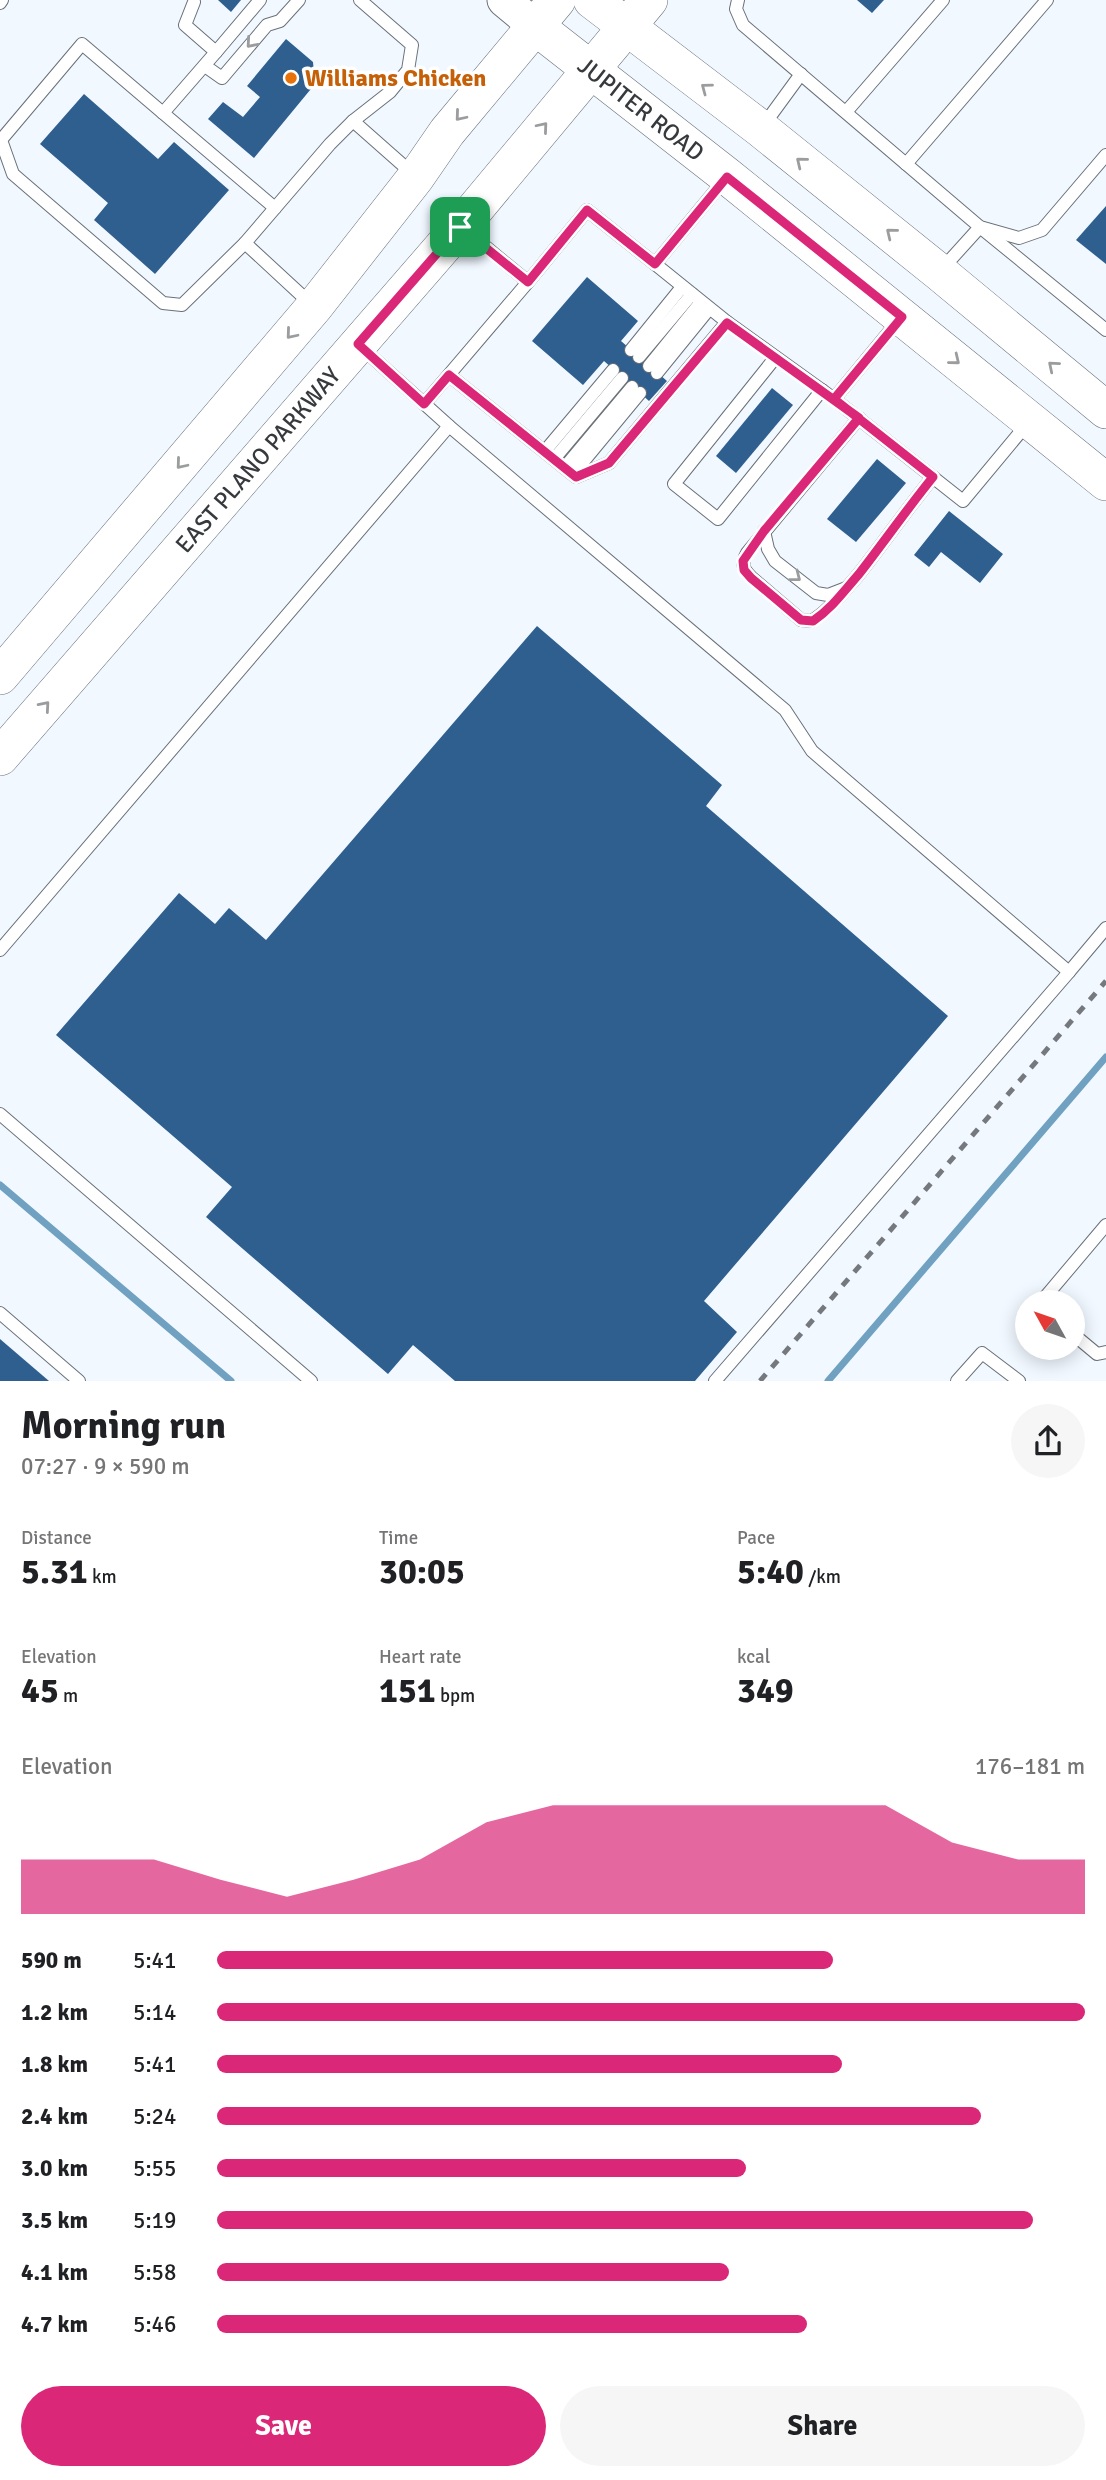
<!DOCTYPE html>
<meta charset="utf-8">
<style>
body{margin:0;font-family:Signika,sans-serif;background:#f6f6f6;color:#202124;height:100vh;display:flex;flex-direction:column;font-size:26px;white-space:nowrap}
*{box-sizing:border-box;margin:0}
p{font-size:23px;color:#757577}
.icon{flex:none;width:38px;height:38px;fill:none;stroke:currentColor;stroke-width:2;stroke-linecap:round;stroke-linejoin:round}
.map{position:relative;height:1381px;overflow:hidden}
.drawer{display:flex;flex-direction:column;background:#fff;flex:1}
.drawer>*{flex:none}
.needle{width:46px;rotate:310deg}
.controls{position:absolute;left:1015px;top:1290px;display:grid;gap:14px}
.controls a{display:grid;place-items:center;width:70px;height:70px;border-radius:50%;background:#fff;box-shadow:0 4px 18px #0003;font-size:35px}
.pin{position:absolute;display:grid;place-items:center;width:60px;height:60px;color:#fff;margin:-30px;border-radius:14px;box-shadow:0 4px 10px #0006}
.round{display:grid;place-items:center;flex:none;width:74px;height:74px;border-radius:37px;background:#f6f6f6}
.summary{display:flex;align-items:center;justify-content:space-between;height:119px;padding:0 21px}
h1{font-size:38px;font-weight:700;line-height:52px}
.metrics{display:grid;grid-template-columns:repeat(3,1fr);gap:10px;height:119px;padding:7px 21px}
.metrics div{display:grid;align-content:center}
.metrics b{font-size:35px;font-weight:700}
.metrics small{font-size:19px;font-weight:400}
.metrics p{font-size:19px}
.chart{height:196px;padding:14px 21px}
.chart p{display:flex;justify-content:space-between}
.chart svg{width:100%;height:126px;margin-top:7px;fill:#db2777;opacity:.7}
.cta{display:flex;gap:14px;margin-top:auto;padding:14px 21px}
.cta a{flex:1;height:80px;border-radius:42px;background:#db2777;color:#fff;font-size:28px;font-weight:700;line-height:80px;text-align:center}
.cta a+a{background:#f6f6f6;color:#202124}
ul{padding:0 21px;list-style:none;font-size:23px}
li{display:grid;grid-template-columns:112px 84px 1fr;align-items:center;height:52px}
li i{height:18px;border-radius:9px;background:#db2777}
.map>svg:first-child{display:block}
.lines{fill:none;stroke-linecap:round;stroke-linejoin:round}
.stream{stroke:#70a1c1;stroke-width:7}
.building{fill:#2f5f8f}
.service-casing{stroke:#6a7179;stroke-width:14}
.secondary-casing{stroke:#6a7179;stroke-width:35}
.primary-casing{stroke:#6a7179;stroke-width:38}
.service{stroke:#fff;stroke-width:12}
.secondary{stroke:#fff;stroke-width:33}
.primary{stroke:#fff;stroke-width:37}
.rail{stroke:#75797d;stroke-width:5;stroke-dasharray:9 9;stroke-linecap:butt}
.oneway{stroke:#9b9c9e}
.route-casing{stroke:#fff;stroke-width:14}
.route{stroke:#db2777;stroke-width:9}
.food-dot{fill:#e8710a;stroke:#fff;stroke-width:2.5}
.labels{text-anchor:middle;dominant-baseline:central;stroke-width:7;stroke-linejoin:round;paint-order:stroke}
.food-label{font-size:24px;font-weight:bold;fill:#c56008;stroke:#fff;text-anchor:start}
.street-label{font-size:24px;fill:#373a3d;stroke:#fff}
</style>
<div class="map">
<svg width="1106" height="1381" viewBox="0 0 1106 1381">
<rect width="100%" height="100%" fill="#f1f8ff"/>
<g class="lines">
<g class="stream">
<path d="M0,1185L231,1381"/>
<path d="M828,1381L1106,1057"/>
</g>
</g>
<g class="building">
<path d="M218,0H241L231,12Z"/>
<path d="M857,0H884L872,13Z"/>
<path d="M286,39L313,62L315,84L254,158L208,119L223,102L243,117L260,97L247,86Z"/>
<path d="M84,94L158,159L174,142L229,190L155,274L94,220L108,203L40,144Z"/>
<path d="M1106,206V264L1076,240Z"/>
<path d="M587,277L638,321L621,341L667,381L649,401L604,361L583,385L532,341Z"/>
<path d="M772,388L793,405L736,473L716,456Z"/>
<path d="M877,459L906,483L856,542L827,519Z"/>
<path d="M949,511L1003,554L980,583L941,552L929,567L914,555Z"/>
<path d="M537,626L722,785L706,806L948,1016L704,1301L737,1332L695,1381H455L413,1345L388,1374L206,1217L232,1187L56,1035L179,893L215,924L229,908L266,940Z"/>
<path d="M0,1339L49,1381H0Z"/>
</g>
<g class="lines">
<g class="service-casing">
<g id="service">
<path d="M738,0L736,9L743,25L980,227L1019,238L1042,230L1106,155"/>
<path d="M194,2L185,25L216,52L163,113L275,208L330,144L353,121L413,174"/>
<path d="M0,3L2,0"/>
<path d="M216,52L260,0"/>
<path d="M205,66L222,78L267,25L280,21L299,0"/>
<path d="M846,112L943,0"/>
<path d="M163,113L82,44L1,140L13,174L163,303L182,305L245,243"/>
<path d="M353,121L390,92L408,70L412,45L360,0"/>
<path d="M763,126L801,74"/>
<path d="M906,164L1047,0"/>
<path d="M275,208L245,243L311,304"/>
<path d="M655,264L727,322L834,399L963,501L1027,424"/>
<path d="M942,269L980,227L1106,330"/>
<path d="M528,282L587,210L655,264L725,179"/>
<path d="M361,347L449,426L785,710L812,751L1069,972L715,1381"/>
<path d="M631,350L682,287"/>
<path d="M639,357L692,294"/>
<path d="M775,358L674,484L718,519L822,390"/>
<path d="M649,366L701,302"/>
<path d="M657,373L709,309"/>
<path d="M449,375L576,477L609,463L727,322"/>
<path d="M834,399L899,320"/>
<path d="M424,404L528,282L463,228"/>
<path d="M859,418L747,553C741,564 743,569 751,577L801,620L812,621C832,608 844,591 859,574C884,542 907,509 933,477"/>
<path d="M545,451L613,370"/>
<path d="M554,459L622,378"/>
<path d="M565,467L632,387"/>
<path d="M573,474L640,393"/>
<path d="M764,531L768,549L775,561L816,593L828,595L846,588"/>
<path d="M0,950L449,426"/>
<path d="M1069,972L1106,928"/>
<path d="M0,1114L311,1381"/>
<path d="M1041,1302L1106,1225"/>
<path d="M0,1313L79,1381"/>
<path d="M1073,1334L1097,1354L1106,1352"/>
<path d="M957,1381L982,1353L1019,1381"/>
</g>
</g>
<g class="secondary-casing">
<path id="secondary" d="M504,0L535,26"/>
</g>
<g class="primary-casing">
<g id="primary">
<path d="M592,0L761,129L939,272L1106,410"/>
<path d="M535,26L727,176L1106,482"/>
<path d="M0,676L314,307L416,177L447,132L557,0"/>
<path d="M0,757L460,227L649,0"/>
</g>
</g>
<use href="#service" class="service"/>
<use href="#secondary" class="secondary"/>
<use href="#primary" class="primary"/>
<path class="rail" d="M760,1381L1106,981"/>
</g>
<defs><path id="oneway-chevron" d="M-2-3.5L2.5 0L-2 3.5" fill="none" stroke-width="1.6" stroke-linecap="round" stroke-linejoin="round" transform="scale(1.75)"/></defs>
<g class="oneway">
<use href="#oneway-chevron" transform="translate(251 43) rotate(131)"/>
<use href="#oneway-chevron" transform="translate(706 88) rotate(-143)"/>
<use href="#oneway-chevron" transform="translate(460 116) rotate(130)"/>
<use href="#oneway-chevron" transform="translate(543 127) rotate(-50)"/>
<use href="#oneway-chevron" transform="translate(801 162) rotate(-141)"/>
<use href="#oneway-chevron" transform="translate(891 233) rotate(-141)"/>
<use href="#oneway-chevron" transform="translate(291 334) rotate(130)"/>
<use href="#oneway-chevron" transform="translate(955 360) rotate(39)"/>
<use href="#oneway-chevron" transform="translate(1053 366) rotate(-140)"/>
<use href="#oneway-chevron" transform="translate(181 464) rotate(130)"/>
<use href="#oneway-chevron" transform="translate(796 577) rotate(38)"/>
<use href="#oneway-chevron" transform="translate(45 706) rotate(-49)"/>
</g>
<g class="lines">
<g class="route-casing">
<path id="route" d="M460,227L358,344L424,404L449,375L576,477L609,463L727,323L859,418L764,531L743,561L744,570L751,578L801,620L813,621C832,608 844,591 859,574C884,542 907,509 933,477L834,399L902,317L727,177L655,264L587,210L528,282L460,227"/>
</g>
<use href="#route" class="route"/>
</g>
<circle class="food-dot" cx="291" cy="78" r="7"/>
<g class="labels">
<g class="food-label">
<text x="305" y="78">Williams Chicken</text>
</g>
<g class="street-label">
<text transform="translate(641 109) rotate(38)">JUPITER ROAD</text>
<text transform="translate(258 460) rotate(-49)">EAST PLANO PARKWAY</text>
</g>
</g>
</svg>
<div class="controls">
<a><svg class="needle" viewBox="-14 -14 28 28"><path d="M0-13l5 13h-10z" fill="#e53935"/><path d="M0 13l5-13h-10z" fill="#757577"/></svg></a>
</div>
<div class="pin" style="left:460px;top:227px;background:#1e9e55"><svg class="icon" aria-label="arrive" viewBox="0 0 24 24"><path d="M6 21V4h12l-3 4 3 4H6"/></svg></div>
</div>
<section class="drawer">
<div class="summary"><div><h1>Morning run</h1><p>07:27 · 9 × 590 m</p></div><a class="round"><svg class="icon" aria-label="share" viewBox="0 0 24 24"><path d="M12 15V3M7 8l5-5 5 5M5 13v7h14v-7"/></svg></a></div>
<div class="metrics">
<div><p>Distance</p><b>5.31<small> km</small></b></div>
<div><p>Time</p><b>30:05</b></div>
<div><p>Pace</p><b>5:40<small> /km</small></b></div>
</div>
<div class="metrics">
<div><p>Elevation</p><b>45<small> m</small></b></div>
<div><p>Heart rate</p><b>151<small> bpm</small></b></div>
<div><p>kcal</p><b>349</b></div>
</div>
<div class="chart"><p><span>Elevation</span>176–181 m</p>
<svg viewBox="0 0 160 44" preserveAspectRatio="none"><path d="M0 44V25L10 25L20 25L30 32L40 38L50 32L60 25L70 12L80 6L90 6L100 6L110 6L120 6L130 6L140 19L150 25L160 25V44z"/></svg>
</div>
<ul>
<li><b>590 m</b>5:41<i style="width:71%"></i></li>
<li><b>1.2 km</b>5:14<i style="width:100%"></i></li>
<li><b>1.8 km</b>5:41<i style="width:72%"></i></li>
<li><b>2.4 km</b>5:24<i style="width:88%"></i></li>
<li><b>3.0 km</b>5:55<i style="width:61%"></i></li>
<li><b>3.5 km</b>5:19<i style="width:94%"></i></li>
<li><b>4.1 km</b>5:58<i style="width:59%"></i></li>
<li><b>4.7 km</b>5:46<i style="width:68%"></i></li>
</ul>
<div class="cta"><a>Save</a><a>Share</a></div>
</section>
